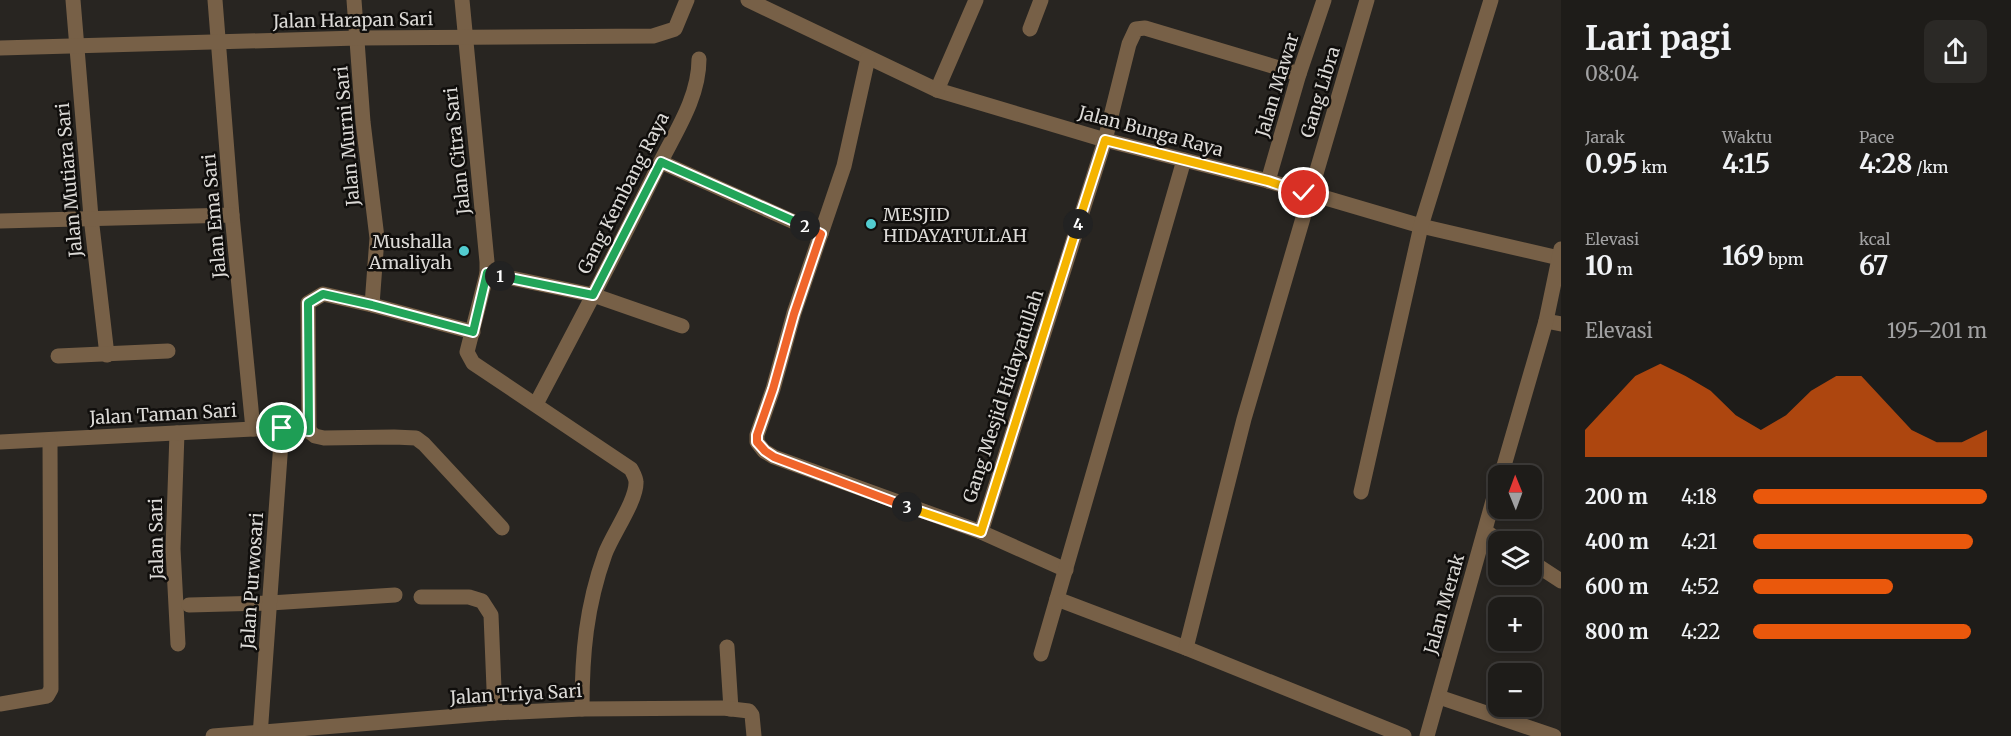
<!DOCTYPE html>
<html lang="id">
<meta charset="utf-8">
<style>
body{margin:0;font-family:Merriweather,serif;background:#2b2926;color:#f1f3f6;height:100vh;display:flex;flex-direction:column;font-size:22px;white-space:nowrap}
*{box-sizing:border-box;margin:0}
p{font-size:20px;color:#a1a1a2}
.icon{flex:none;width:33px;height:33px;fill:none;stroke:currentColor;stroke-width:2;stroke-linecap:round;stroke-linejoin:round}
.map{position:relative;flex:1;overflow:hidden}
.sheet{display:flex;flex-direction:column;background:#1e1c19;width:450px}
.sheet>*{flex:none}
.needle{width:39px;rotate:359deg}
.controls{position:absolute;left:1488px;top:465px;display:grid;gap:12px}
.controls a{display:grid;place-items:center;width:54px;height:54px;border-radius:12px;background:#1e1c19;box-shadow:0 3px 9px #0003,0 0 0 2px #3c3a38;font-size:30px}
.pin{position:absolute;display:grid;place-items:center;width:51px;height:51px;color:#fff;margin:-26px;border:3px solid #fff;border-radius:50%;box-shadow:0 2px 6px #0007}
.km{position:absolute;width:30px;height:30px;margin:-15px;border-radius:50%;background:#222;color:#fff;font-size:16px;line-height:30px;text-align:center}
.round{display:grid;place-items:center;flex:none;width:63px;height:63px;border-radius:12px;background:#2b2926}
.summary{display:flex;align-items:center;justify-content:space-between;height:102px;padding:0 24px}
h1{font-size:33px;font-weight:700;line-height:45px}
.stats{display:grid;grid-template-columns:repeat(3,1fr);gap:9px;height:102px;padding:6px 24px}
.stats div{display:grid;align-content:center}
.stats b{font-size:26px;font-weight:700}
.stats small{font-size:16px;font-weight:400}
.stats p{font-size:16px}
.chart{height:168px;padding:12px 24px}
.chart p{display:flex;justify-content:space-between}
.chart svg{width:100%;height:108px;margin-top:6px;fill:#ea580c;opacity:.7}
ul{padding:0 24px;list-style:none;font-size:20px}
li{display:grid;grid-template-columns:96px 72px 1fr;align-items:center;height:45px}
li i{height:15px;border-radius:8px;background:#ea580c}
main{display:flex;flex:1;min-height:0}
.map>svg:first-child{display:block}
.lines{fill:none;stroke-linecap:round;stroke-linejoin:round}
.minor{stroke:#776047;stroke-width:15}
.split-1-casing{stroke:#fff;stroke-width:12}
.split-2-casing{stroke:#fff;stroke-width:12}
.split-3-casing{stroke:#fff;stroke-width:12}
.split-4-casing{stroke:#fff;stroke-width:12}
.split-5-casing{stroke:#fff;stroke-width:12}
.split-1{stroke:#22a559;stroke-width:8}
.split-2{stroke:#22a559;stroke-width:8}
.split-3{stroke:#f0652b;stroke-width:8}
.split-4{stroke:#f5b400;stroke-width:8}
.split-5{stroke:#f5b400;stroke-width:8}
.poi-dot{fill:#52ccd0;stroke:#100e0c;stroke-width:2}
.labels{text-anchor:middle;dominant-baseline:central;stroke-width:5;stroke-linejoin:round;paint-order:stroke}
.street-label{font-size:18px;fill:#dbd9d6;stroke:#100e0c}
.poi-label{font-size:18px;fill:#dbd9d6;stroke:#100e0c;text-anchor:start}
</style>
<main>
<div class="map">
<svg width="1561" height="736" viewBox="0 0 1561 736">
<rect width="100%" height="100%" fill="#282521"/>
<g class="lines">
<g class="minor">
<path d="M73,0L91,217L107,355"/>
<path d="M215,0L232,215L253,429"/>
<path d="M354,0L363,122L377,238L372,305"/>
<path d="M462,0L487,262V273L467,352L473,363L631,469C633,473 636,478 636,482C637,500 612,535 605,554C586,607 582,654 582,709"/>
<path d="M748,0L937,90L1105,140L1268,181L1421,226L1559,258"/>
<path d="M1030,29L1041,0"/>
<path d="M0,48L358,38L653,36L675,29L687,0"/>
<path d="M868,58L844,166L794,313L773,389L757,435V442L764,451L774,457L981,532L1105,140L1129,44L1136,29L1145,28L1299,74"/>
<path d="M937,90L976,0"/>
<path d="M661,162L821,234"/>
<path d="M1268,181L1299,74L1324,0"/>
<path d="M0,221L232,215"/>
<path d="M487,273L593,295L682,326"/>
<path d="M1546,321L1561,324"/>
<path d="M58,356L168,351"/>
<path d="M536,404C577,326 619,248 657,169C674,134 699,99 699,59"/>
<path d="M309,431L315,436L324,438L394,437L416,438L424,444L502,528"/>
<path d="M177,433L173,549L178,644"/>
<path d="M0,442L253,429L282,428L309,431L308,303L323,294L372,305L473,332"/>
<path d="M1501,476L1546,321L1561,249"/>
<path d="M1361,492L1421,226L1491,0"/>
<path d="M1485,531L1501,542"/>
<path d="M981,532L1066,570"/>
<path d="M1532,562L1561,581"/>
<path d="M421,597H469L482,601L491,615L495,713"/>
<path d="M1057,599L1186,648L1404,736"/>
<path d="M189,605L270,603L395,595"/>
<path d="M727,647L731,709"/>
<path d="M1186,648L1244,419L1367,0"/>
<path d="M1041,654L1184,160"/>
<path d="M1439,697L1554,736"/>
<path d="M0,704L47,696L51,689L50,440"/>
<path d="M213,736L495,713L582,709L723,708L749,711L752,715L754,736"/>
<path d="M260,736L282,428"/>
<path d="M1427,736L1498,483"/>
</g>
</g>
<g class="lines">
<g class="split-1-casing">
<path id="split-1" d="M282,428L309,431L308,303L323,294L372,305L473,332L487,273L500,276"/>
</g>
<g class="split-2-casing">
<path id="split-2" d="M500,276L593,295L661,162L805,226"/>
</g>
<g class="split-3-casing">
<path id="split-3" d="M805,226L821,234L794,314L773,389L757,435V442L765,451L774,457L907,507"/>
</g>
<g class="split-4-casing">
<path id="split-4" d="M907,507L981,532L1078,224"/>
</g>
<g class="split-5-casing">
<path id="split-5" d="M1078,224L1105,140L1268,181L1304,193"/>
</g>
<use href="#split-1" class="split-1"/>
<use href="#split-2" class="split-2"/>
<use href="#split-3" class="split-3"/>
<use href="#split-4" class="split-4"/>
<use href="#split-5" class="split-5"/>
</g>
<g class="poi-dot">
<circle cx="871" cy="224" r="6"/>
<circle cx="464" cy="251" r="6"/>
</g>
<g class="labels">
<g class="street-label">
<text transform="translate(353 20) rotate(-1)">Jalan Harapan Sari</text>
<text transform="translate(1277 85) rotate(-73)">Jalan Mawar</text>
<text transform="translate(1320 92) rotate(-73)">Gang Libra</text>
<text transform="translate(1151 131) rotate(15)">Jalan Bunga Raya</text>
<text transform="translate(347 136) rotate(-95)">Jalan Murni Sari</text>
<text transform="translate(457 151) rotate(-96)">Jalan Citra Sari</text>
<text transform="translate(69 180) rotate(-95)">Jalan Mutiara Sari</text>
<text transform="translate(623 193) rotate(-63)">Gang Kembang Raya</text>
<text transform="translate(214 216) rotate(-95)">Jalan Ema Sari</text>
<text transform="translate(1003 396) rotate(-72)">Gang Mesjid Hidayatullah</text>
<text transform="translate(163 414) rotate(-3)">Jalan Taman Sari</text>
<text transform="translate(156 539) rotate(-91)">Jalan Sari</text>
<text transform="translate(252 581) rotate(-86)">Jalan Purwosari</text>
<text transform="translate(1444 604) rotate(-74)">Jalan Merak</text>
<text transform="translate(516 694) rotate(-3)">Jalan Triya Sari</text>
</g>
<g class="poi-label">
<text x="883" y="214">MESJID<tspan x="883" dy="21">HIDAYATULLAH</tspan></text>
<text x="452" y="241" text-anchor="end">Mushalla<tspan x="452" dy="21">Amaliyah</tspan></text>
</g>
</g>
</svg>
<div class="controls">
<a><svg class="needle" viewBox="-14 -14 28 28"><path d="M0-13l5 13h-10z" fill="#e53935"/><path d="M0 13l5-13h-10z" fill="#a1a1a2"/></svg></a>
<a><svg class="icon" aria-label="layers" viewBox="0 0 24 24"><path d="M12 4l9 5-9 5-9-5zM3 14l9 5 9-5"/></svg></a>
<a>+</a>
<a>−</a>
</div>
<div class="pin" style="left:282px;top:428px;background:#1e9e55"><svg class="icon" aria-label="arrive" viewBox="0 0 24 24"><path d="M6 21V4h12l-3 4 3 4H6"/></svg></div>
<div class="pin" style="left:1304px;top:193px;background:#d93025"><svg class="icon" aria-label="check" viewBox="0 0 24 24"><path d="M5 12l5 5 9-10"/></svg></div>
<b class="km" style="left:500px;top:276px">1</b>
<b class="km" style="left:805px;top:226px">2</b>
<b class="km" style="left:907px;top:507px">3</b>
<b class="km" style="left:1078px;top:224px">4</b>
</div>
<section class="sheet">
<div class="summary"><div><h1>Lari pagi</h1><p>08:04</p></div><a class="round"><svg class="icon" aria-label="share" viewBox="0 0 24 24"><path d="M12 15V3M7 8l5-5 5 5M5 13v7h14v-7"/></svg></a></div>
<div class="stats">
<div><p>Jarak</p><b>0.95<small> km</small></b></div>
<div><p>Waktu</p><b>4:15</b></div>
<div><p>Pace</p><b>4:28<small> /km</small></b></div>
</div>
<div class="stats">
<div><p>Elevasi</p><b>10<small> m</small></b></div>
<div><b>169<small> bpm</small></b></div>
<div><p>kcal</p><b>67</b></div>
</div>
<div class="chart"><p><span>Elevasi</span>195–201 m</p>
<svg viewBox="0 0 160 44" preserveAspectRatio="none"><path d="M0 44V33L10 22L20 11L30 6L40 11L50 17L60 27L70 33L80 27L90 17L100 11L110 11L120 22L130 33L140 38L150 38L160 33V44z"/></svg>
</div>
<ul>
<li><b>200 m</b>4:18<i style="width:100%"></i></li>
<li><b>400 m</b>4:21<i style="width:94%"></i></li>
<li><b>600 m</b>4:52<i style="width:60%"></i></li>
<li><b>800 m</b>4:22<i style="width:93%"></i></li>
</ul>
</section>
</main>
